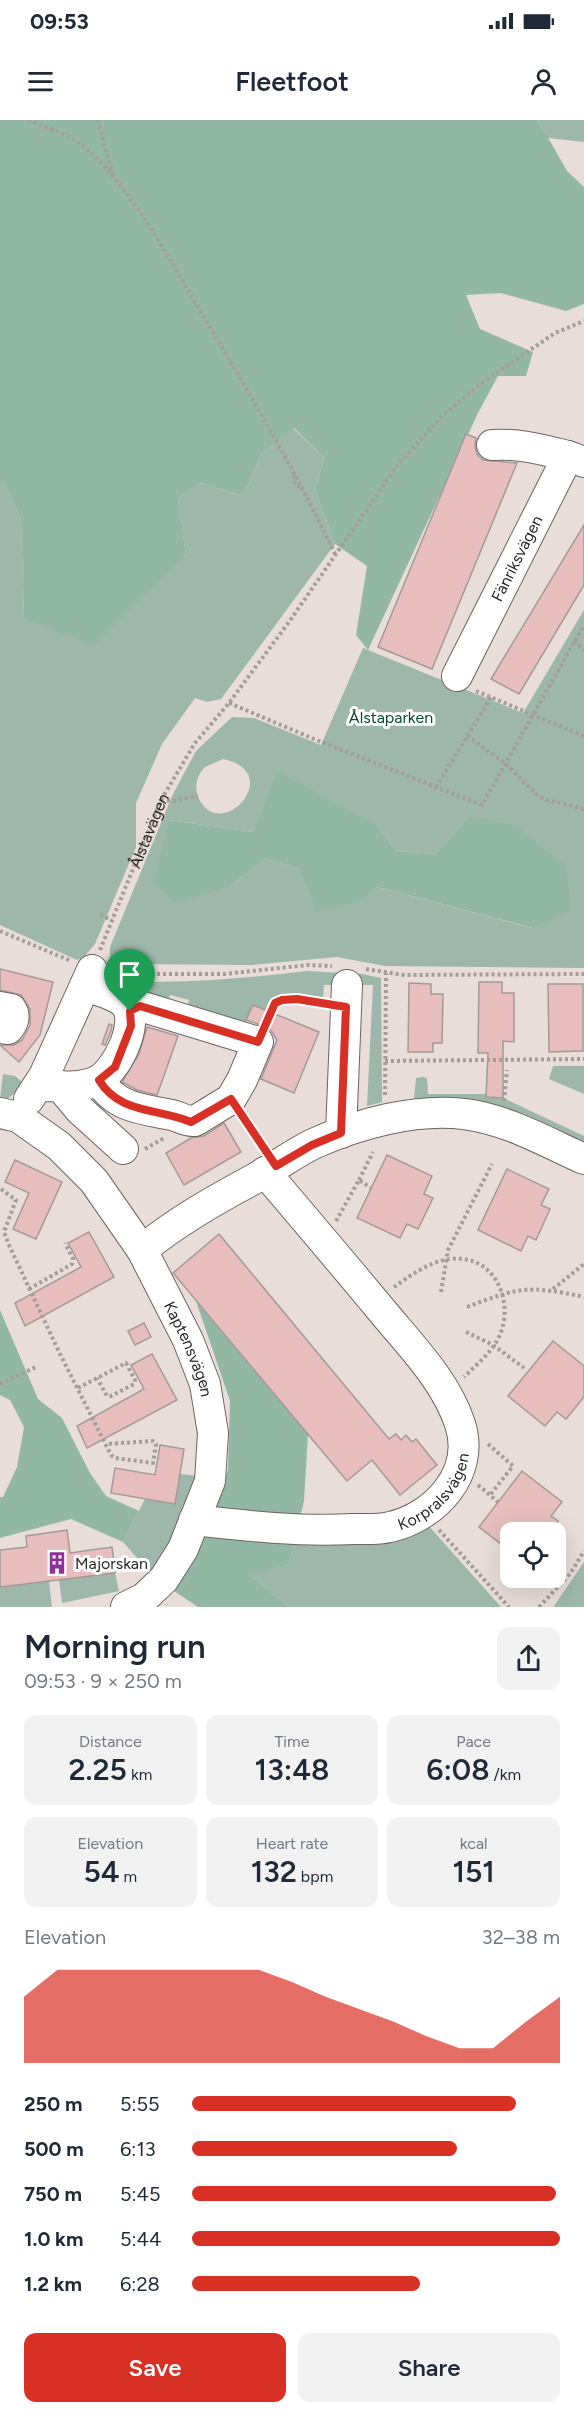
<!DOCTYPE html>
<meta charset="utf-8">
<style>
body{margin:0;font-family:Figtree,sans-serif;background:#f2f2f3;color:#1f2937;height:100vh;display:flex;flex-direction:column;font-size:22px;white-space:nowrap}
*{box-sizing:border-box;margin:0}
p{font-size:20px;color:#747a83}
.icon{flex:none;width:33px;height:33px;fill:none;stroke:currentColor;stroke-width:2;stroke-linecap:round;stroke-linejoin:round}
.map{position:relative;height:1487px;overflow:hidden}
.panel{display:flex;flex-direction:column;background:#fff;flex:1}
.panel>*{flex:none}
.fabs{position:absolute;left:500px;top:1402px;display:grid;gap:12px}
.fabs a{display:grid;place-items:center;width:66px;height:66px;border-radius:12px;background:#fff;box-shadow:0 6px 24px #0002;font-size:30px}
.pin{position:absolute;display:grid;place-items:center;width:51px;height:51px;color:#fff;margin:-62px -26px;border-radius:50% 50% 50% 0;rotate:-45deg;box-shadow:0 0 6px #0007}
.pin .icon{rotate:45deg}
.round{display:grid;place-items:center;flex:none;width:63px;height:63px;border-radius:12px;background:#f2f2f3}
.summary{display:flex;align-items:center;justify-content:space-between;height:102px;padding:0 24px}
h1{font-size:33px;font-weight:600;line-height:45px}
.stats{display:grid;grid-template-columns:repeat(3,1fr);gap:9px;height:102px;padding:6px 24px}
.stats div{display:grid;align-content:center;border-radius:12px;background:#f2f2f3;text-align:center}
.stats b{font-size:30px;font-weight:600}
.stats small{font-size:16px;font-weight:400}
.stats p{font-size:16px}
.chart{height:168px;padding:12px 24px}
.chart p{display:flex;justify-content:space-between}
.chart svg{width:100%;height:108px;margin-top:6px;fill:#d93025;opacity:.7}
.button{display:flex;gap:12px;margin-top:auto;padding:12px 24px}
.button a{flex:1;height:69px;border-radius:12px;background:#d93025;color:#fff;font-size:24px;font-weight:600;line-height:69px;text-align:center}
.button a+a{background:#f2f2f3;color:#1f2937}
ul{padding:0 24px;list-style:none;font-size:20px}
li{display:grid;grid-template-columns:96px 72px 1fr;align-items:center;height:45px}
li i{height:15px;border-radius:8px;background:#d93025}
.status{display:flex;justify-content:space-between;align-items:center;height:42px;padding:0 30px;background:#fff;direction:ltr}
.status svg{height:16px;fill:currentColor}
header{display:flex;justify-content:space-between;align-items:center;height:78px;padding:0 24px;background:#fff;font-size:27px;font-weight:600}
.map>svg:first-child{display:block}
.green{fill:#9db7aa;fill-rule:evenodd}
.forest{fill:#93b7a5}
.building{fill:#e7bebd;stroke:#a49999;stroke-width:1.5}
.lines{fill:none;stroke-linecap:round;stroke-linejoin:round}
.minor-casing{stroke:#6d6460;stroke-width:32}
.path{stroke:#a59d9a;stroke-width:4;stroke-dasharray:3 3;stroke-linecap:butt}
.minor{stroke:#fff;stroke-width:30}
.route-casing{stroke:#fff;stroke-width:12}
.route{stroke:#d93025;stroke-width:8}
.labels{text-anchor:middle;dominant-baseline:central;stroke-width:6;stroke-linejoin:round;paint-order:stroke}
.street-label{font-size:16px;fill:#2b2726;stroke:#fff}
.park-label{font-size:16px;fill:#074c34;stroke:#fff}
.poi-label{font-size:16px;fill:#2b2726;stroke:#fff;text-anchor:start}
</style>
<div class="status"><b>09:53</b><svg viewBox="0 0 49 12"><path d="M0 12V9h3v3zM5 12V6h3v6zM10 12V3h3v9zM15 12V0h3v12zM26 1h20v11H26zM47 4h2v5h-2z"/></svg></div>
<header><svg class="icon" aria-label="menu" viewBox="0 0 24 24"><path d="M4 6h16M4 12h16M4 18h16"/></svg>Fleetfoot<svg class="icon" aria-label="person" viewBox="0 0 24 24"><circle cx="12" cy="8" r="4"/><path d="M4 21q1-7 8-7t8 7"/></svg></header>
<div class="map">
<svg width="584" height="1487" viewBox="0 0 584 1487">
<rect width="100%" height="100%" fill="#e8ddd9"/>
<g class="green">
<path d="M538,0H584V22L548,18Z"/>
<path d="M293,308L324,338L315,370L335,424L221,579L207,582L195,578L162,624L136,683V727L95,824L83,838L77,840L0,805V361H3L21,401L24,499L186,436L178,378L201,363L244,376L261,334Z"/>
<path d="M584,490V848L385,846L337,837L252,845L121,844L110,841V827L172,676L196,631L232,597L254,598L321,625L363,528L523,593ZM223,639C287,652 220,726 198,677C194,666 197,655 205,647ZM469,696L532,808L377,767L360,781L300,749L266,739L230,766L169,700L254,712L378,706L396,731L435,734Z"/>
<path d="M307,851L362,854L381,858L382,982L367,986L373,865H324L323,880C298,877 281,869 265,891L253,885L244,905L187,888L189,880L170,875L165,890L102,859C169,866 240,859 307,851Z"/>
<path d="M553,946H584V974L549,959Z"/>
<path d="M3,954L15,956L21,961L22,966L9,978L0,979Z"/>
<path d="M423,957L427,958L428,974H486V977L503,978L584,1016V1024L438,980L414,979L416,958Z"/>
<path d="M180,1354L206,1357L153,1456L123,1422L145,1379L174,1384Z"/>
<path d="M428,1405L501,1487H289L249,1454L289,1444L295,1418Z"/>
<path d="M584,1442V1487H554V1486Z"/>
<path d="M115,1453L119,1471L62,1483L59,1460Z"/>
<path d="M49,1461L52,1487H0V1467Z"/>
</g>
<g class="forest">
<path d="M0,0H538L567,51L584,67V184L566,191L501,173L466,175L480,209L533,232L526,256H498L478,293L368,530L356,515L367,446L335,424L315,370L324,338L294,308L261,334L244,376L201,363L178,378L186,435L94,525L24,499L21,401L3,361H0Z"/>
<path d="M277,651L378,706L396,731L435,734L469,696L514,705L566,746L571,790L533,808L377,767L361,781L317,792L300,749L266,739L230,766L175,783L154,763L169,700L254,712Z"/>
<path d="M196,1181L308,1314L304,1381L289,1444L250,1455L289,1487H198L171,1469L206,1411L228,1350L230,1281Z"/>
<path d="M0,1190L38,1279L62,1298L90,1353L106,1376L139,1391L123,1422L71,1399L0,1418V1377H3L17,1347L24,1307L10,1280L0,1275Z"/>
</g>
<g class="building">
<path d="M466,314L476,318L475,326L477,334L483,340L517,343L432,549L378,527Z"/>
<path d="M584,405V465L519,574L491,559Z"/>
<path d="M0,849L53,862L40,915L19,942L0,925H14L22,920L30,905V889L21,875L0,870Z"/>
<path d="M479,862H502V873H514V922L503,921V978L486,977L488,933H478Z"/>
<path d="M409,863L431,864V874H443L442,923H433V932H408Z"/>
<path d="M548,864H583V931L549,932Z"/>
<path d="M253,885L319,912L294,973L261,959L277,920L271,910L264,906L246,900Z"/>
<path d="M109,904L112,905L111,911L105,925L102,924Z"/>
<path d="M147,907L178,916L157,975L137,970L122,962L139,934Z"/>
<path d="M224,1003L241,1032L184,1065L166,1033L191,1018L204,1016Z"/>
<path d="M387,1035L432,1056L424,1074L433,1078L418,1109L407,1104L400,1118L357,1098Z"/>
<path d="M15,1040L62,1062L36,1119L13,1109L29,1073L5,1062Z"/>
<path d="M507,1049L549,1069L541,1085L550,1089L536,1120L528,1116L521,1131L478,1110Z"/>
<path d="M89,1112L114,1157L25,1206L15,1183L81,1147L68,1123Z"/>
<path d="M219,1114L389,1319L396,1314L401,1320L406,1315L412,1322L416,1319L437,1345L400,1375L372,1340L347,1361L174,1154L173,1153Z"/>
<path d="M144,1203L151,1217L135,1225L128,1211Z"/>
<path d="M553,1221L584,1246V1277L566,1299L557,1292L545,1306L508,1276Z"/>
<path d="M152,1234L177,1280L87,1328L77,1306L144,1269L131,1245Z"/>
<path d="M160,1325L184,1329L175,1384L111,1373L115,1348L155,1355Z"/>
<path d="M522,1351L562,1382L551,1396L558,1401L549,1413H510V1431L479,1407Z"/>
<path d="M67,1410L70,1433L112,1427L115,1453L0,1467V1430L27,1427L26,1416Z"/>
</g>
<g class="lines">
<g class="minor-casing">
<g id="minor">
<path d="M492,325C519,323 543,330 568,336"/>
<path id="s2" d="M457,556L568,336L584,342"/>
<path d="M0,887L11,889C16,896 13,903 8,909L0,908"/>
<path d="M99,960C115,988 143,989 172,995C180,997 187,1002 195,1001L231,979L242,960L258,922L140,886L130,891"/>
<path d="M38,966C58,966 79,969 97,961C116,952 140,904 126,885C117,874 98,871 85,866"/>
<path d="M60,966L80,990L123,1029"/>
<path d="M29,979L44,956L92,850"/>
<path id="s3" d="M0,993L18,997L59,1026L94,1061L142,1130L188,1220L205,1264L213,1313L210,1361L183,1429L164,1459L144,1478L126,1487"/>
<path d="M341,1013L347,865"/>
<path d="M142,1130C176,1102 215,1080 254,1059C274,1048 293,1034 313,1024C357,1004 415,988 464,994C506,999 546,1022 584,1039"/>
<path id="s4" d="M194,1400C247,1406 300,1412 353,1409C365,1409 378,1410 390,1407C435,1397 476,1353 460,1304C446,1261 411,1226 383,1192C344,1145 305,1099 265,1052"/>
</g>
</g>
<g class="path">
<path d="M28,0C43,7 64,12 78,22C125,58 163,128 193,179C243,262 293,346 335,434"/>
<path d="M98,0L113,56"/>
<path d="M294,355L295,363L301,369"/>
<path d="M574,521L584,530"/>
<path d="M476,571L584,616"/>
<path d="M229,583L314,619L482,685L584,505"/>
<path d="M467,616L506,644L538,676L547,680L584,689"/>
<path d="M436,667L491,577"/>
<path d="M161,680L173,681L198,676"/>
<path d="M100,795L112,800"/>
<path d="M0,811L71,841"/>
<path id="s1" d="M100,830L161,680L195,623L229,583L289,502L396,347L443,295L479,265L555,213L584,201"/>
<path d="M366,849L404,855L584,854"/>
<path d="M127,854H224L308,845L332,846"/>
<path d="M267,899C269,894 272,886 276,883C286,874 311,881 323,884"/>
<path d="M385,941L584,939"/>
<path d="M385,975L386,853"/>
<path d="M504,981L507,950"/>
<path d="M244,999L262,1026"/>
<path d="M145,1029L164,1018"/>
<path d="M359,1060L373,1032"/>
<path d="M1,1069L16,1080L4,1112L9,1125L60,1234L111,1335L115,1338L153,1343L156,1324L153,1321L106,1324"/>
<path d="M336,1101L359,1060L371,1068"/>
<path d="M394,1167C411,1155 430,1141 451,1139C496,1134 516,1184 498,1219C490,1234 476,1245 464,1257"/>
<path d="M29,1169L72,1144L73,1139L65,1123"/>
<path d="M553,1169L584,1144"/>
<path d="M441,1172L448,1130L492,1044"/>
<path d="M467,1187C519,1167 529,1165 584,1177"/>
<path d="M466,1212L493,1225L524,1248"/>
<path d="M0,1264L36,1247"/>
<path d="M78,1268L126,1243L135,1260L134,1264L111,1276H107L97,1258"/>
<path d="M488,1324L513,1346L490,1375"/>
<path d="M478,1365L498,1382"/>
<path d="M439,1410L509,1487"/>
<path d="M539,1487L570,1454L584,1431"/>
</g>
<use href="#minor" class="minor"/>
</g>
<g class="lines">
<g class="route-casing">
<path id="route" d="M297,879L346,887L341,1013L312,1025L276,1046L231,979L191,1002C158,988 119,994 99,960L115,947L131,906L130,891L140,886L258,922L275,883L282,880Z"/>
</g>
<use href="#route" class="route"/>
</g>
<defs>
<g id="building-bare" transform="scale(1.8)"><path d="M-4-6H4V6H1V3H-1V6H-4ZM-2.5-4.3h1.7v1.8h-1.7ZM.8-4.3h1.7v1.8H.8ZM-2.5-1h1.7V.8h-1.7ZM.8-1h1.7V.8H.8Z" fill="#8f319b" stroke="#fff" stroke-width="2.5" paint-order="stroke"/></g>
</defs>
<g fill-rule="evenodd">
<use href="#building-bare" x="57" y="1443"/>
</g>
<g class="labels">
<g class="street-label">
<text stroke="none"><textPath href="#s2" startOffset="132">Fänriksvägen</textPath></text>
<text stroke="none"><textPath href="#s1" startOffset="129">Ålstavägen</textPath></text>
<text stroke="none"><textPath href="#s3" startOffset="312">Kaptensvägen</textPath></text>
<text stroke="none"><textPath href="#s4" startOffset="256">Korpralsvägen</textPath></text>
</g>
<g class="park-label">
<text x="391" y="597">Ålstaparken</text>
</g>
<g class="poi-label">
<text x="75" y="1443">Majorskan</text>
</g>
</g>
</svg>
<div class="fabs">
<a><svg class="icon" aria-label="locate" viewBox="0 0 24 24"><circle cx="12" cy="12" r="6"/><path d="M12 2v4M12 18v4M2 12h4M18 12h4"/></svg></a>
</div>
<div class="pin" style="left:130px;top:891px;background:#1e9e55"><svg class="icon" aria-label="arrive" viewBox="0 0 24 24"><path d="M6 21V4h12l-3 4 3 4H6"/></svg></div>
</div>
<section class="panel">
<div class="summary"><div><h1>Morning run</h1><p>09:53 · 9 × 250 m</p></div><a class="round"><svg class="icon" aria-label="share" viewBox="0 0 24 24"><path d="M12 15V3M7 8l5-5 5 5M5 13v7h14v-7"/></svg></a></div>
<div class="stats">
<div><p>Distance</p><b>2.25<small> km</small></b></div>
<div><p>Time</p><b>13:48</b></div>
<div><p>Pace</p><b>6:08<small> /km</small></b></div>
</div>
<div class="stats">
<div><p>Elevation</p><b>54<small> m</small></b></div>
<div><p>Heart rate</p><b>132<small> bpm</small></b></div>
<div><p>kcal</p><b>151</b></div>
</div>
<div class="chart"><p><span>Elevation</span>32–38 m</p>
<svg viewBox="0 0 160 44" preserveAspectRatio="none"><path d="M0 44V17L10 6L20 6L30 6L40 6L50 6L60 6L70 6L80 11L90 17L100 22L110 27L120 33L130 38L140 38L150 27L160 17V44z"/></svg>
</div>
<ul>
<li><b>250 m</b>5:55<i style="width:88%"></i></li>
<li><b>500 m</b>6:13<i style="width:72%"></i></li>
<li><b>750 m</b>5:45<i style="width:99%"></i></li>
<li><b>1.0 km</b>5:44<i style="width:100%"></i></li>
<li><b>1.2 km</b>6:28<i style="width:62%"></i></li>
</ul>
<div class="button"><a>Save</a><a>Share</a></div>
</section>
